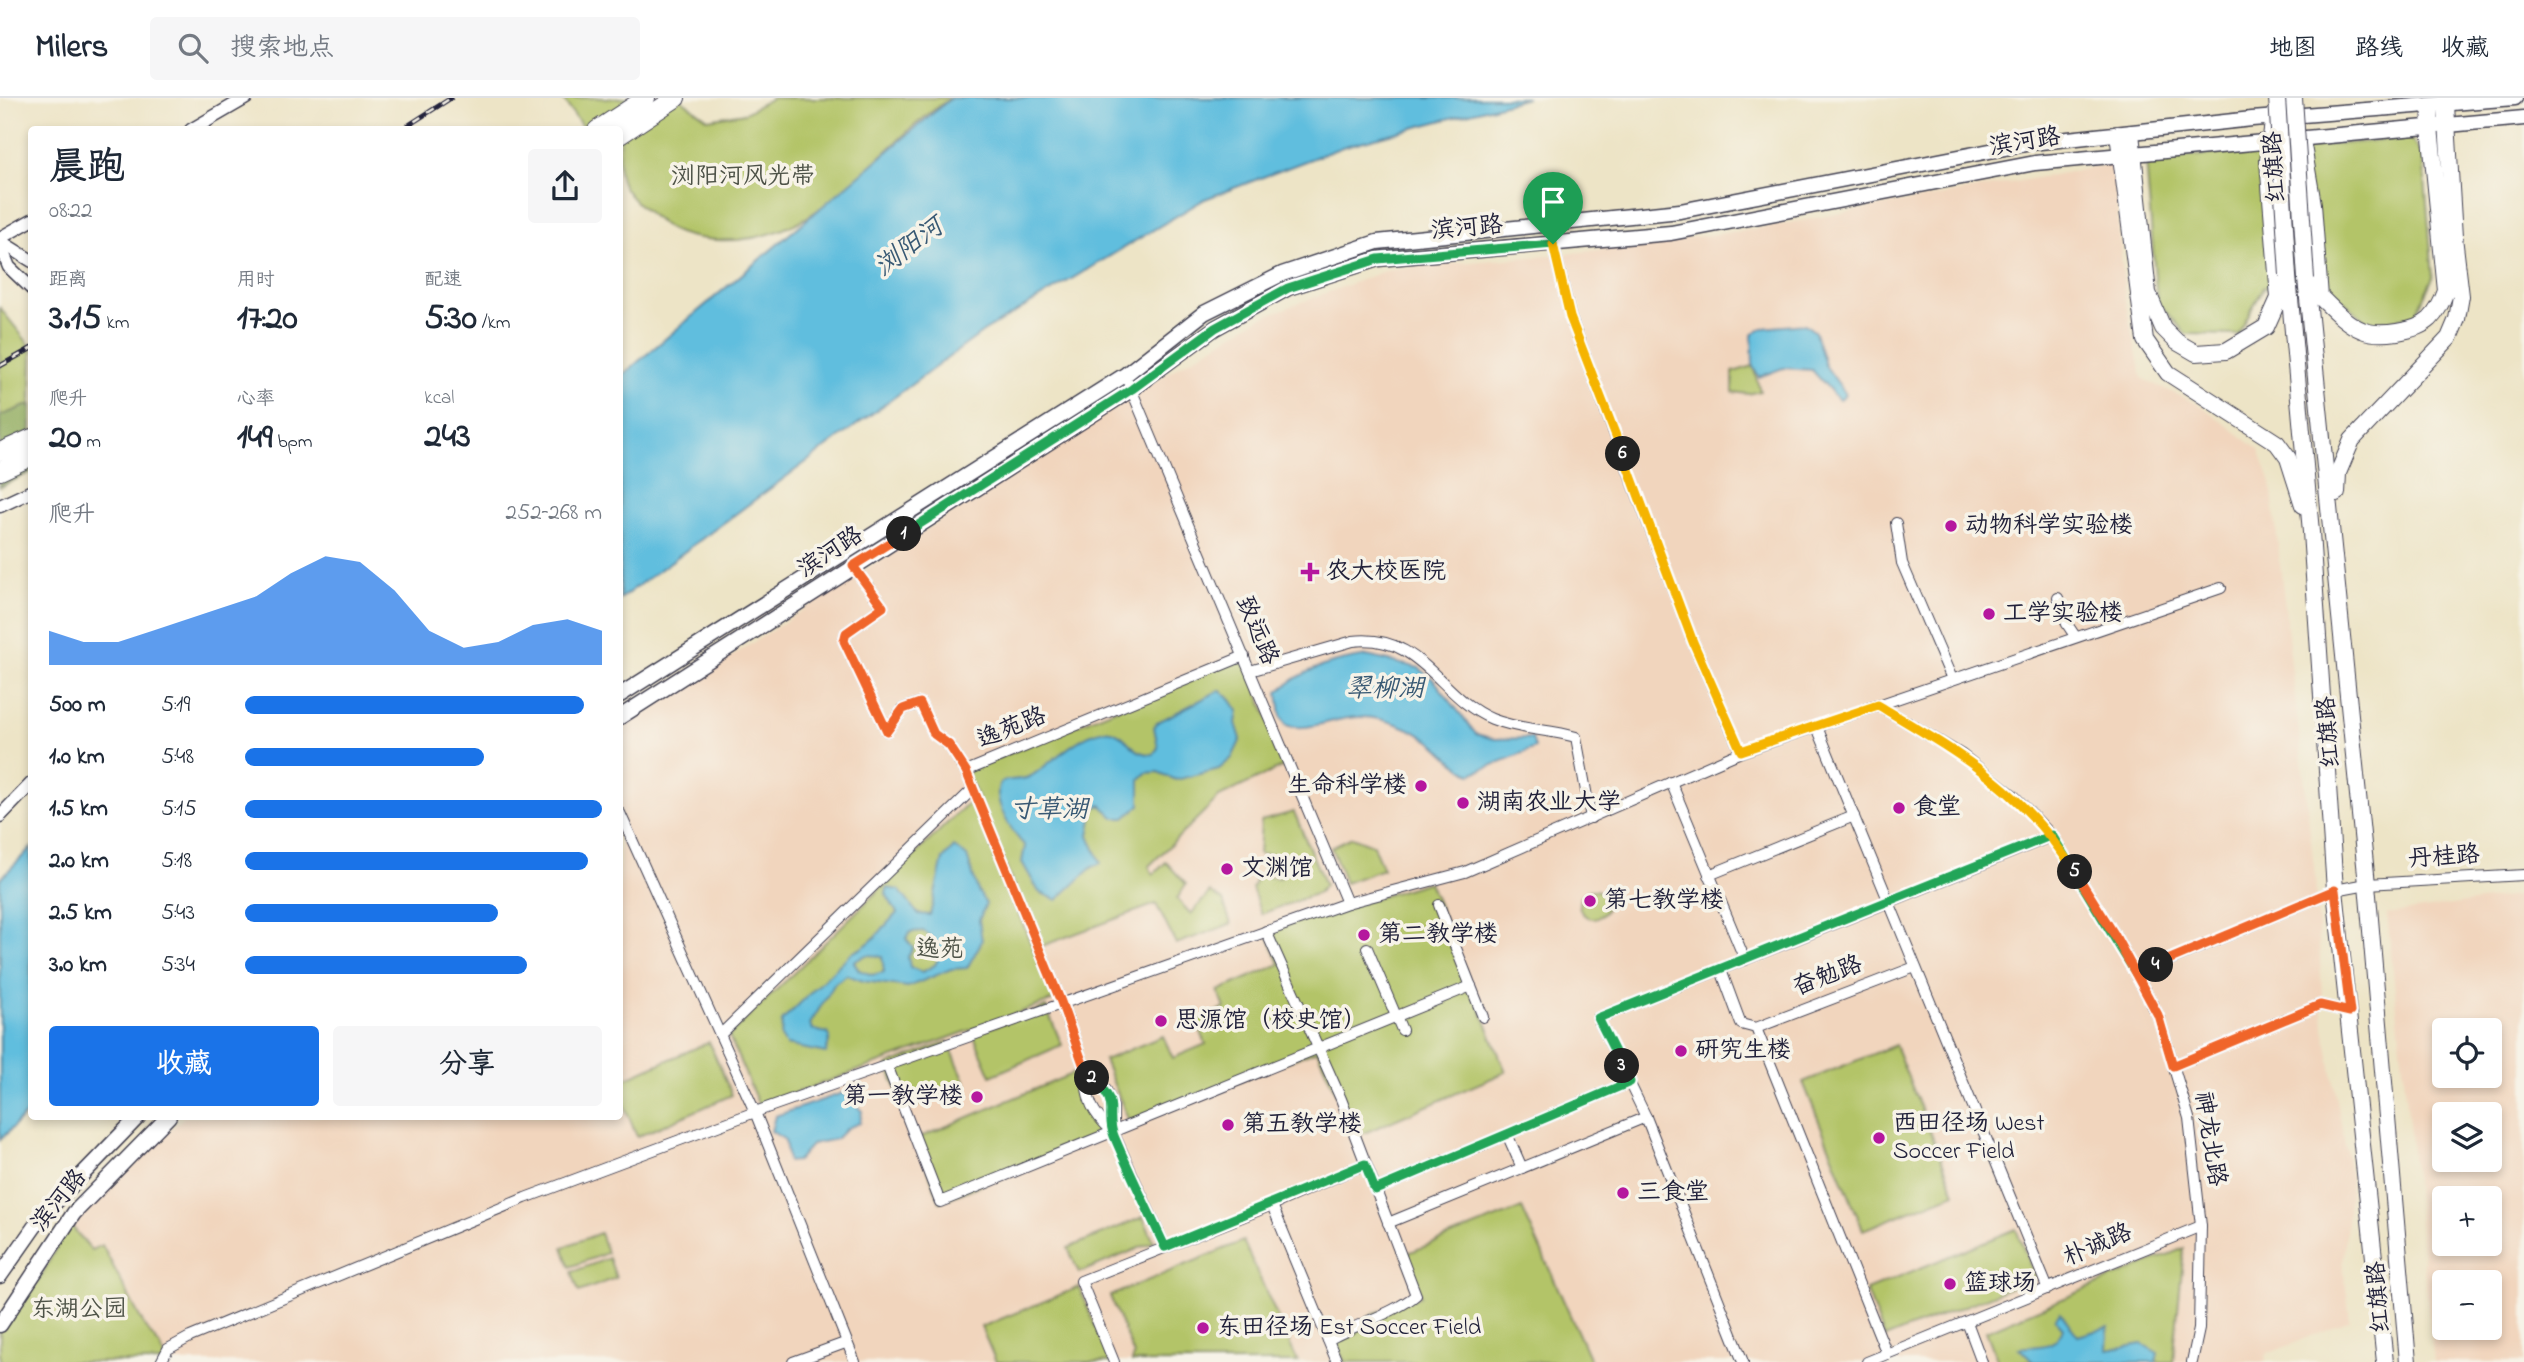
<!DOCTYPE html>
<html lang="zh">
<meta charset="utf-8">
<style>
body{margin:0;font-family:"Indie Flower","LXGW WenKai TC",sans-serif;background:#f6f6f7;color:#1f2937;height:100vh;display:flex;flex-direction:column;font-size:26px;white-space:nowrap}
*{box-sizing:border-box;margin:0}
p{font-size:23px;color:#747a83}
.icon{flex:none;width:38px;height:38px;fill:none;stroke:currentColor;stroke-width:2;stroke-linecap:round;stroke-linejoin:round}
.map{position:relative;flex:1;overflow:hidden}
.drawer{position:absolute;left:28px;top:28px;width:595px;height:994px;display:flex;flex-direction:column;background:#fff;border-radius:7px;box-shadow:0 4px 10px #0003}
.drawer>*{flex:none}
.controls{position:absolute;left:2432px;top:920px;display:grid;gap:14px}
.controls a{display:grid;place-items:center;width:70px;height:70px;border-radius:7px;background:#fff;box-shadow:0 4px 10px #0003;font-size:35px}
.pin{position:absolute;display:grid;place-items:center;width:60px;height:60px;color:#fff;margin:-72px -30px;border-radius:50% 50% 50% 0;rotate:-45deg;box-shadow:0 0 7px #0007}
.pin .icon{rotate:45deg}
.km{position:absolute;width:35px;height:35px;margin:-18px;border-radius:50%;background:#222;color:#fff;font-size:19px;line-height:35px;text-align:center}
.round{display:grid;place-items:center;flex:none;width:74px;height:74px;border-radius:7px;background:#f6f6f7}
.overview{display:flex;align-items:center;justify-content:space-between;height:119px;padding:0 21px}
h1{font-size:38px;font-weight:700;line-height:52px}
.metrics{display:grid;grid-template-columns:repeat(3,1fr);gap:10px;height:119px;padding:7px 21px}
.metrics div{display:grid;align-content:center}
.metrics b{font-size:35px;font-weight:700}
.metrics small{font-size:19px;font-weight:400}
.metrics p{font-size:19px}
.chart{height:196px;padding:14px 21px}
.chart p{display:flex;justify-content:space-between}
.chart svg{width:100%;height:126px;margin-top:7px;fill:#1a73e8;opacity:.7}
.primary-button{display:flex;gap:14px;margin-top:auto;padding:14px 21px}
.primary-button a{flex:1;height:80px;border-radius:7px;background:#1a73e8;color:#fff;font-size:28px;font-weight:700;line-height:80px;text-align:center}
.primary-button a+a{background:#f6f6f7;color:#1f2937}
ul{padding:0 21px;list-style:none;font-size:23px}
li{display:grid;grid-template-columns:112px 84px 1fr;align-items:center;height:52px}
li i{height:18px;border-radius:9px;background:#1a73e8}
header{display:flex;align-items:center;gap:42px;box-sizing:border-box;height:98px;padding:0 35px;background:#fff;border-bottom:2px solid #e0e1e3}
header strong{font-size:33px}
nav{display:flex;gap:38px;margin-inline-start:auto;font-size:24px}
.search{width:490px;height:63px;background:#f6f6f7;display:flex;align-items:center;gap:18px;box-sizing:border-box;padding:0 24px;border-radius:7px;color:#747a83;font-size:26px}
.map>svg:first-child{display:block}
.built{fill:#f1d5bd;fill-rule:evenodd}
.green{fill:#b3c467;stroke:#6a7351;stroke-width:2}
.forest{fill:#8eaa5c;stroke:#58664c;stroke-width:2}
.water{fill:#60bede;stroke:#41708c;stroke-width:2;fill-rule:evenodd}
.lines{fill:none;stroke-linecap:round;stroke-linejoin:round}
.minor-casing{stroke:#403f50;stroke-width:12}
.tertiary-casing{stroke:#403f50;stroke-width:15}
.secondary-casing{stroke:#403f50;stroke-width:17}
.primary-casing{stroke:#403f50;stroke-width:18}
.motorway-casing{stroke:#403f50;stroke-width:20}
.minor{stroke:#fff;stroke-width:10}
.tertiary{stroke:#fff;stroke-width:12}
.secondary{stroke:#fff;stroke-width:14}
.primary{stroke:#fff;stroke-width:16}
.motorway{stroke:#fff;stroke-width:18}
.rail-casing{stroke:#22223b;stroke-width:5}
.rail{stroke:#f7f3e8;stroke-width:2.5;stroke-dasharray:8;stroke-linecap:butt}
.primary-bridge-casing{stroke:#403f50;stroke-width:18;stroke-linecap:butt}
.primary-bridge{stroke:#fff;stroke-width:16}
.split-1-casing{stroke:#fff;stroke-width:14}
.split-2-casing{stroke:#fff;stroke-width:14}
.split-3-casing{stroke:#fff;stroke-width:14}
.split-4-casing{stroke:#fff;stroke-width:14}
.split-5-casing{stroke:#fff;stroke-width:14}
.split-6-casing{stroke:#fff;stroke-width:14}
.split-7-casing{stroke:#fff;stroke-width:14}
.split-1{stroke:#22a559;stroke-width:9}
.split-2{stroke:#f0652b;stroke-width:9}
.split-3{stroke:#22a559;stroke-width:9}
.split-4{stroke:#22a559;stroke-width:9}
.split-5{stroke:#f0652b;stroke-width:9}
.split-6{stroke:#f5b400;stroke-width:9}
.split-7{stroke:#f5b400;stroke-width:9}
.poi-dot{fill:#b5179e;stroke:#f7f3e8;stroke-width:2.5}
.labels{text-anchor:middle;dominant-baseline:central;stroke-width:7;stroke-linejoin:round;paint-order:stroke}
.street-label{font-size:24px;fill:#22223b;stroke:#f7f3e8}
.park-label{font-size:24px;fill:#4e5348;stroke:#f7f3e8}
.poi-label{font-size:24px;fill:#22223b;stroke:#f7f3e8;text-anchor:start}
.water-label{font-size:26px;font-style:italic;fill:#385974;stroke:#f7f3e8}
</style>
<header>
<strong>Milers</strong>
<div class="search"><svg class="icon" aria-label="search" viewBox="0 0 24 24"><circle cx="10" cy="10" r="6"/><path d="M15 15l6 6"/></svg>搜索地点</div>
<nav><a>地图</a><a>路线</a><a>收藏</a></nav>
</header>
<div class="map">
<svg width="2524" height="1264" viewBox="0 0 2524 1264">
<rect width="100%" height="100%" fill="#f7f3e8"/>
<filter id="ink" filterUnits="userSpaceOnUse"><feTurbulence type="fractalNoise" baseFrequency=".0143" numOctaves="2"/><feDisplacementMap in="SourceGraphic" scale="14" xChannelSelector="R" yChannelSelector="G"/><feConvolveMatrix kernelMatrix="1 2 1 2 8 2 1 2 1" color-interpolation-filters="sRGB"/></filter>
<filter id="wash" filterUnits="userSpaceOnUse"><feTurbulence type="fractalNoise" baseFrequency=".00686" numOctaves="4" result="noise"/><feDisplacementMap in="SourceGraphic" scale="28" xChannelSelector="R" yChannelSelector="G"/><feGaussianBlur stdDeviation="1.57" result="paint"/><feColorMatrix in="noise" values="0 0 0 0 0 0 0 0 0 0 0 0 0 0 0 0 0 1.4 0 .05"/><feComposite in="paint" operator="in"/></filter>
<g filter="url(#wash)">
<rect width="100%" height="100%" fill="#ede4c6"/>
<g class="built">
<path d="M2113,66L2125,203L2142,280L2203,309L2259,352L2271,385L2315,779L2324,930L2351,1081L2343,1166L2350,1222L2265,1257L2266,1264H161L56,1142L184,1019L620,1018V631L1168,275L1260,220L1390,171L1567,156L1755,131Z"/>
<path d="M2524,797V1264H2434L2387,816ZM2445,933H2490V978H2445ZM2445,1017H2490V1062H2445ZM2445,1101H2490V1146H2445ZM2445,1185H2490V1230H2445Z"/>
</g>
<g class="green">
<path d="M562,0H679L708,21L745,15L772,0H951C871,51 823,148 717,142C700,141 676,137 662,126C648,114 624,98 620,79C616,65 620,46 620,32L584,31Z"/>
<path d="M2410,40L2423,57L2433,179L2415,218L2368,225L2329,190L2264,189L2238,237L2186,236L2157,204L2146,62Z"/>
<path d="M0,210L32,250L31,306L0,319Z"/>
<path d="M1753,268L1760,293L1748,296L1733,294V274Z"/>
<path d="M1244,558L1286,667L1219,699L1149,768L1153,777L1166,764L1186,786L1177,801L1191,816L1210,794L1223,803L1231,826L1176,846L1156,806L1039,849L966,673Z"/>
<path d="M972,701L1054,902L759,1008L729,938Z"/>
<path d="M1294,714L1325,787L1318,795L1261,816L1252,790L1257,778L1280,780L1282,757L1259,756L1261,723Z"/>
<path d="M1352,739L1373,747L1383,771L1345,785L1331,749Z"/>
<path d="M1429,784L1506,974L1355,1039L1317,952L1130,1026L1104,962L1163,938L1173,960L1206,946L1196,922L1225,910L1218,893L1280,866L1266,833Z"/>
<circle cx="1593" cy="806" r="14"/>
<path d="M1046,909L1062,947L991,978L973,936Z"/>
<path d="M709,944L732,997L637,1039L620,997V983Z"/>
<path d="M948,944L967,987L905,1013L887,967Z"/>
<path d="M1895,947L1955,1095L1863,1132L1803,984Z"/>
<path d="M1074,975L1099,1038L940,1104L916,1041Z"/>
<path d="M1522,1110L1591,1264H1345L1334,1243L1375,1215L1421,1198L1403,1157Z"/>
<path d="M1143,1119L1154,1144L1079,1175L1068,1150Z"/>
<path d="M69,1125L91,1152L102,1147L146,1231L161,1249L167,1264H0V1234L43,1175Z"/>
<path d="M2016,1131L2035,1180L1885,1240L1866,1192Z"/>
<path d="M600,1135L607,1155L570,1169L563,1149Z"/>
<path d="M1243,1143L1298,1264H1132L1134,1257L1110,1198Z"/>
<path d="M2184,1150L2173,1264H1998L1986,1233Z"/>
<path d="M609,1160L616,1180L579,1194L572,1174Z"/>
<path d="M1079,1189L1110,1264H996L981,1229Z"/>
</g>
<path class="forest" d="M31,306V374L0,389V318Z"/>
<g class="water">
<path d="M951,0H1527L1345,48L1205,101L983,234L620,501V279Z"/>
<path d="M1805,226L1815,234L1825,267L1845,295L1843,300L1839,302L1812,272L1783,270L1759,279L1753,268L1752,236L1763,230Z"/>
<path d="M1367,558L1419,570L1434,582L1476,636L1495,641L1532,640L1535,650L1471,676C1457,669 1445,655 1433,645C1414,631 1385,619 1361,619C1337,618 1309,635 1286,627L1281,618L1278,594C1304,570 1332,564 1367,558Z"/>
<path d="M1220,592L1229,599L1238,613L1236,625L1241,641L1232,660L1219,671L1176,682L1158,674L1146,675L1140,681V707L1125,720H1115L1101,707L1094,710L1089,737L1101,765L1091,770L1057,802L1039,794L1022,764L1025,748C1013,736 991,702 1000,685C1010,679 1020,684 1031,678C1049,667 1087,628 1111,633C1129,637 1132,658 1153,656L1158,650L1154,629L1156,625Z"/>
<path d="M954,749L967,758L978,793L986,806L979,822L982,843L967,870L951,871L908,889L863,883L847,877L835,885L810,926L813,932L828,935L830,939L826,955L786,947L781,939L782,923L851,855C873,847 881,831 897,815L886,796L887,790L899,792L918,816L930,817L943,761ZM923,833C937,841 944,852 935,867L922,874L910,869L908,859L913,850L906,841L910,834ZM866,857L882,858L884,874L872,877L859,872L854,864Z"/>
<path d="M31,750V1011L0,1042V781Z"/>
<path d="M843,995L862,1013L860,1025L847,1030L836,1041L812,1046L797,1063L788,1064L785,1042L771,1033L775,1018Z"/>
<path d="M2060,1214L2078,1238L2108,1229L2107,1252L2142,1246L2158,1255L2156,1264H2033L2019,1250C2040,1246 2054,1253 2063,1230L2055,1221Z"/>
</g>
</g>
<g filter="url(#ink)">
<g class="lines">
<g class="minor-casing">
<g id="minor">
<path d="M1553,146L1570,218L1693,544L1741,654"/>
<path d="M1129,286L1347,805"/>
<path d="M1896,425L1902,465L1952,581"/>
<path d="M853,468L883,509L846,535L844,543L887,633L903,611L920,605L934,636L949,647L966,673"/>
<path d="M2058,500L2067,526L2075,538"/>
<path d="M1250,573L1353,543C1422,535 1439,599 1492,621C1519,632 1549,631 1576,639L1591,720"/>
<path d="M1878,607L1962,657L2013,697L2052,738L2114,836L2158,917L2189,1020L2201,1128L2199,1231L2192,1264"/>
<path d="M1671,684L1745,862"/>
<path d="M620,715L755,1014L855,1264"/>
<path d="M1709,777L1854,718"/>
<path d="M1439,807L1483,919"/>
<path d="M1266,833L1341,1001L1416,1197C1395,1215 1354,1227 1328,1242"/>
<path d="M1367,850L1402,932"/>
<path d="M1721,872L1741,926L1756,930L1887,1256"/>
<path d="M2136,876L2335,792L2367,786L2524,777"/>
<path d="M1756,930L1915,869"/>
<path d="M720,937L974,690"/>
<path d="M887,967L940,1104L1471,888"/>
<path d="M2173,968L2320,907L2350,914"/>
<path d="M1086,974C1086,1002 1092,1015 1113,1034"/>
<path d="M1507,1036L1522,1070"/>
<path d="M1375,1092L1630,984"/>
<path d="M1272,1107L1337,1264"/>
<path d="M1388,1125L1646,1019"/>
<path d="M1165,1149L1113,1034V1009L1106,992L1086,974L1061,904L966,673L1244,558"/>
<path d="M2048,1191L1889,804L2052,738"/>
<path d="M1967,1224L1982,1264"/>
<path d="M161,1264L168,1251L190,1239L525,1100L755,1014L1347,805L1465,774L1741,654L2221,490"/>
<path d="M793,1264L845,1245"/>
<path d="M1114,1264L1081,1183L1272,1107L1365,1066"/>
<path d="M1743,1264L1646,1019L1598,920L1889,804L1817,629"/>
<path d="M1867,1264L2201,1128"/>
</g>
</g>
<g class="tertiary-casing">
<g id="tertiary">
<path d="M191,32L246,0"/>
<path d="M0,140L32,122"/>
<path d="M0,143L32,163"/>
<path d="M0,147L9,169L32,191"/>
<path d="M0,408L32,393"/>
<path d="M0,718L32,685"/>
</g>
</g>
<g class="secondary-casing">
<g id="secondary">
<path d="M620,597L1125,277L1204,215L1282,176L1377,144L1680,113L2031,45L2252,21L2515,0"/>
<path d="M620,619L1132,291L1215,230L1288,190L1378,161L1671,135L2035,65L2524,20"/>
<path d="M0,1178L42,1118L139,1018"/>
<path d="M0,1227L74,1115L169,1018"/>
</g>
</g>
<g class="primary-casing">
<g id="primary">
<path d="M2131,35L2148,195L2163,230L2177,244L2196,255L2226,253L2266,229L2279,200L2268,63L2274,16"/>
<path d="M2118,36L2145,242L2168,275L2277,345L2288,360L2303,407"/>
<path d="M2303,48L2313,106L2320,199C2332,210 2346,226 2362,232C2379,239 2416,234 2430,221C2438,213 2442,204 2446,193L2430,29L2431,8"/>
<path d="M2288,178L2311,434L2335,792L2385,1264"/>
<path d="M2306,181L2367,786L2408,1264"/>
<path d="M2337,395L2338,375L2352,342L2449,240L2457,221L2461,198L2454,139L2446,7"/>
</g>
</g>
<g class="motorway-casing">
<g id="motorway">
<path d="M597,32L646,0"/>
<path d="M620,37L676,0"/>
<path d="M0,354L32,340"/>
<path d="M0,373L32,358"/>
</g>
</g>
<use href="#minor" class="minor"/>
<use href="#tertiary" class="tertiary"/>
<use href="#secondary" class="secondary"/>
<use href="#primary" class="primary"/>
<use href="#motorway" class="motorway"/>
<g class="rail-casing">
<g id="rail">
<path d="M401,32L451,0"/>
<path d="M0,268L32,250"/>
</g>
</g>
<use href="#rail" class="rail"/>
<g class="primary-bridge-casing">
<g id="primary-bridge">
<path d="M2277,0L2288,178"/>
<path d="M2294,0L2306,181"/>
</g>
</g>
<use href="#primary-bridge" class="primary-bridge"/>
</g>
</g>
<g class="lines" filter="url(#ink)">
<g class="split-1-casing">
<path id="split-1" d="M904,436L1132,291L1215,230L1288,190L1378,161L1553,146"/>
</g>
<g class="split-2-casing">
<path id="split-2" d="M904,436L853,468L883,509L846,535L844,543L887,633L903,611L920,605L934,636L949,647L966,673L1061,904L1086,974L1092,980"/>
</g>
<g class="split-3-casing">
<path id="split-3" d="M1092,980C1123,1008 1104,1011 1114,1038C1130,1076 1148,1112 1165,1149L1365,1066L1375,1092L1630,984L1622,968"/>
</g>
<g class="split-4-casing">
<path id="split-4" d="M1622,968L1598,920L2052,737L2136,876L2156,867"/>
</g>
<g class="split-5-casing">
<path id="split-5" d="M2075,774L2114,836L2158,917L2173,968L2320,907L2350,914L2335,792L2156,867"/>
</g>
<g class="split-6-casing">
<path id="split-6" d="M1623,356L1693,544L1741,653L1878,607C1960,656 2023,691 2075,774"/>
</g>
<g class="split-7-casing">
<path id="split-7" d="M1553,146L1570,219L1623,356"/>
</g>
<use href="#split-1" class="split-1"/>
<use href="#split-2" class="split-2"/>
<use href="#split-3" class="split-3"/>
<use href="#split-4" class="split-4"/>
<use href="#split-5" class="split-5"/>
<use href="#split-6" class="split-6"/>
<use href="#split-7" class="split-7"/>
</g>
<g class="poi-dot">
<circle cx="1951" cy="428" r="7"/>
<path d="M1306.5 463.5h7v7h7v7h-7v7h-7v-7h-7v-7h7z"/>
<circle cx="1989" cy="516" r="7"/>
<circle cx="1421" cy="688" r="7"/>
<circle cx="1463" cy="705" r="7"/>
<circle cx="1899" cy="710" r="7"/>
<circle cx="1227" cy="771" r="7"/>
<circle cx="1590" cy="803" r="7"/>
<circle cx="1364" cy="837" r="7"/>
<circle cx="1161" cy="923" r="7"/>
<circle cx="1681" cy="953" r="7"/>
<circle cx="977" cy="999" r="7"/>
<circle cx="1228" cy="1027" r="7"/>
<circle cx="1879" cy="1040" r="7"/>
<circle cx="1623" cy="1095" r="7"/>
<circle cx="1950" cy="1186" r="7"/>
<circle cx="1203" cy="1230" r="7"/>
</g>
<g class="labels">
<g class="street-label">
<text transform="translate(2025 45) rotate(-9)">滨河路</text>
<text transform="translate(2276 69) rotate(-94)">红旗路</text>
<text transform="translate(1467 131) rotate(-5)">滨河路</text>
<text transform="translate(831 455) rotate(-33)">滨河路</text>
<text transform="translate(1256 533) rotate(67)">致远路</text>
<text transform="translate(1012 631) rotate(-22)">逸苑路</text>
<text transform="translate(2330 634) rotate(-95)">红旗路</text>
<text transform="translate(2444 760) rotate(-4)">丹桂路</text>
<text transform="translate(1828 879) rotate(-21)">奋勉路</text>
<text transform="translate(2209 1041) rotate(81)">神龙北路</text>
<text transform="translate(60 1103) rotate(-51)">滨河路</text>
<text transform="translate(2098 1148) rotate(-23)">朴诚路</text>
<text transform="translate(2380 1199) rotate(-95)">红旗路</text>
</g>
<g class="park-label">
<text x="743" y="79">浏阳河风光带</text>
<text x="940" y="852">逸苑</text>
<text x="79" y="1212">东湖公园</text>
</g>
<g class="poi-label">
<text x="1965" y="428">动物科学实验楼</text>
<text x="1326" y="474">农大校医院</text>
<text x="2003" y="516">工学实验楼</text>
<text x="1407" y="688" text-anchor="end">生命科学楼</text>
<text x="1477" y="705">湖南农业大学</text>
<text x="1913" y="710">食堂</text>
<text x="1241" y="771">文渊馆</text>
<text x="1604" y="803">第七教学楼</text>
<text x="1378" y="837">第二教学楼</text>
<text x="1175" y="923">思源馆（校史馆）</text>
<text x="1695" y="953">研究生楼</text>
<text x="963" y="999" text-anchor="end">第一教学楼</text>
<text x="1893" y="1026">西田径场 West<tspan x="1893" dy="28">Soccer Field</tspan></text>
<text x="1242" y="1027">第五教学楼</text>
<text x="1637" y="1095">三食堂</text>
<text x="1964" y="1186">篮球场</text>
<text x="1217" y="1230">东田径场 Est Soccer Field</text>
</g>
<g class="water-label">
<text transform="translate(910 150) rotate(-37)">浏阳河</text>
<text x="1385" y="592">翠柳湖</text>
<text x="1049" y="713">寸草湖</text>
</g>
</g>
</svg>
<div class="controls">
<a><svg class="icon" aria-label="locate" viewBox="0 0 24 24"><circle cx="12" cy="12" r="6"/><path d="M12 2v4M12 18v4M2 12h4M18 12h4"/></svg></a>
<a><svg class="icon" aria-label="layers" viewBox="0 0 24 24"><path d="M12 4l9 5-9 5-9-5zM3 14l9 5 9-5"/></svg></a>
<a>+</a>
<a>−</a>
</div>
<div class="pin" style="left:1553px;top:146px;background:#1e9e55"><svg class="icon" aria-label="arrive" viewBox="0 0 24 24"><path d="M6 21V4h12l-3 4 3 4H6"/></svg></div>
<b class="km" style="left:904px;top:436px">1</b>
<b class="km" style="left:1092px;top:980px">2</b>
<b class="km" style="left:1622px;top:968px">3</b>
<b class="km" style="left:2156px;top:867px">4</b>
<b class="km" style="left:2075px;top:774px">5</b>
<b class="km" style="left:1623px;top:356px">6</b>
<section class="drawer">
<div class="overview"><div><h1>晨跑</h1><p>08:22</p></div><a class="round"><svg class="icon" aria-label="share" viewBox="0 0 24 24"><path d="M12 15V3M7 8l5-5 5 5M5 13v7h14v-7"/></svg></a></div>
<div class="metrics">
<div><p>距离</p><b>3.15<small> km</small></b></div>
<div><p>用时</p><b>17:20</b></div>
<div><p>配速</p><b>5:30<small> /km</small></b></div>
</div>
<div class="metrics">
<div><p>爬升</p><b>20<small> m</small></b></div>
<div><p>心率</p><b>149<small> bpm</small></b></div>
<div><p>kcal</p><b>243</b></div>
</div>
<div class="chart"><p><span>爬升</span>252–268 m</p>
<svg viewBox="0 0 160 44" preserveAspectRatio="none"><path d="M0 44V32L10 36L20 36L30 32L40 28L50 24L60 20L70 12L80 6L90 8L100 18L110 32L120 38L130 36L140 30L150 28L160 32V44z"/></svg>
</div>
<ul>
<li><b>500 m</b>5:19<i style="width:95%"></i></li>
<li><b>1.0 km</b>5:48<i style="width:67%"></i></li>
<li><b>1.5 km</b>5:15<i style="width:100%"></i></li>
<li><b>2.0 km</b>5:18<i style="width:96%"></i></li>
<li><b>2.5 km</b>5:43<i style="width:71%"></i></li>
<li><b>3.0 km</b>5:34<i style="width:79%"></i></li>
</ul>
<div class="primary-button"><a>收藏</a><a>分享</a></div>
</section>
</div>
